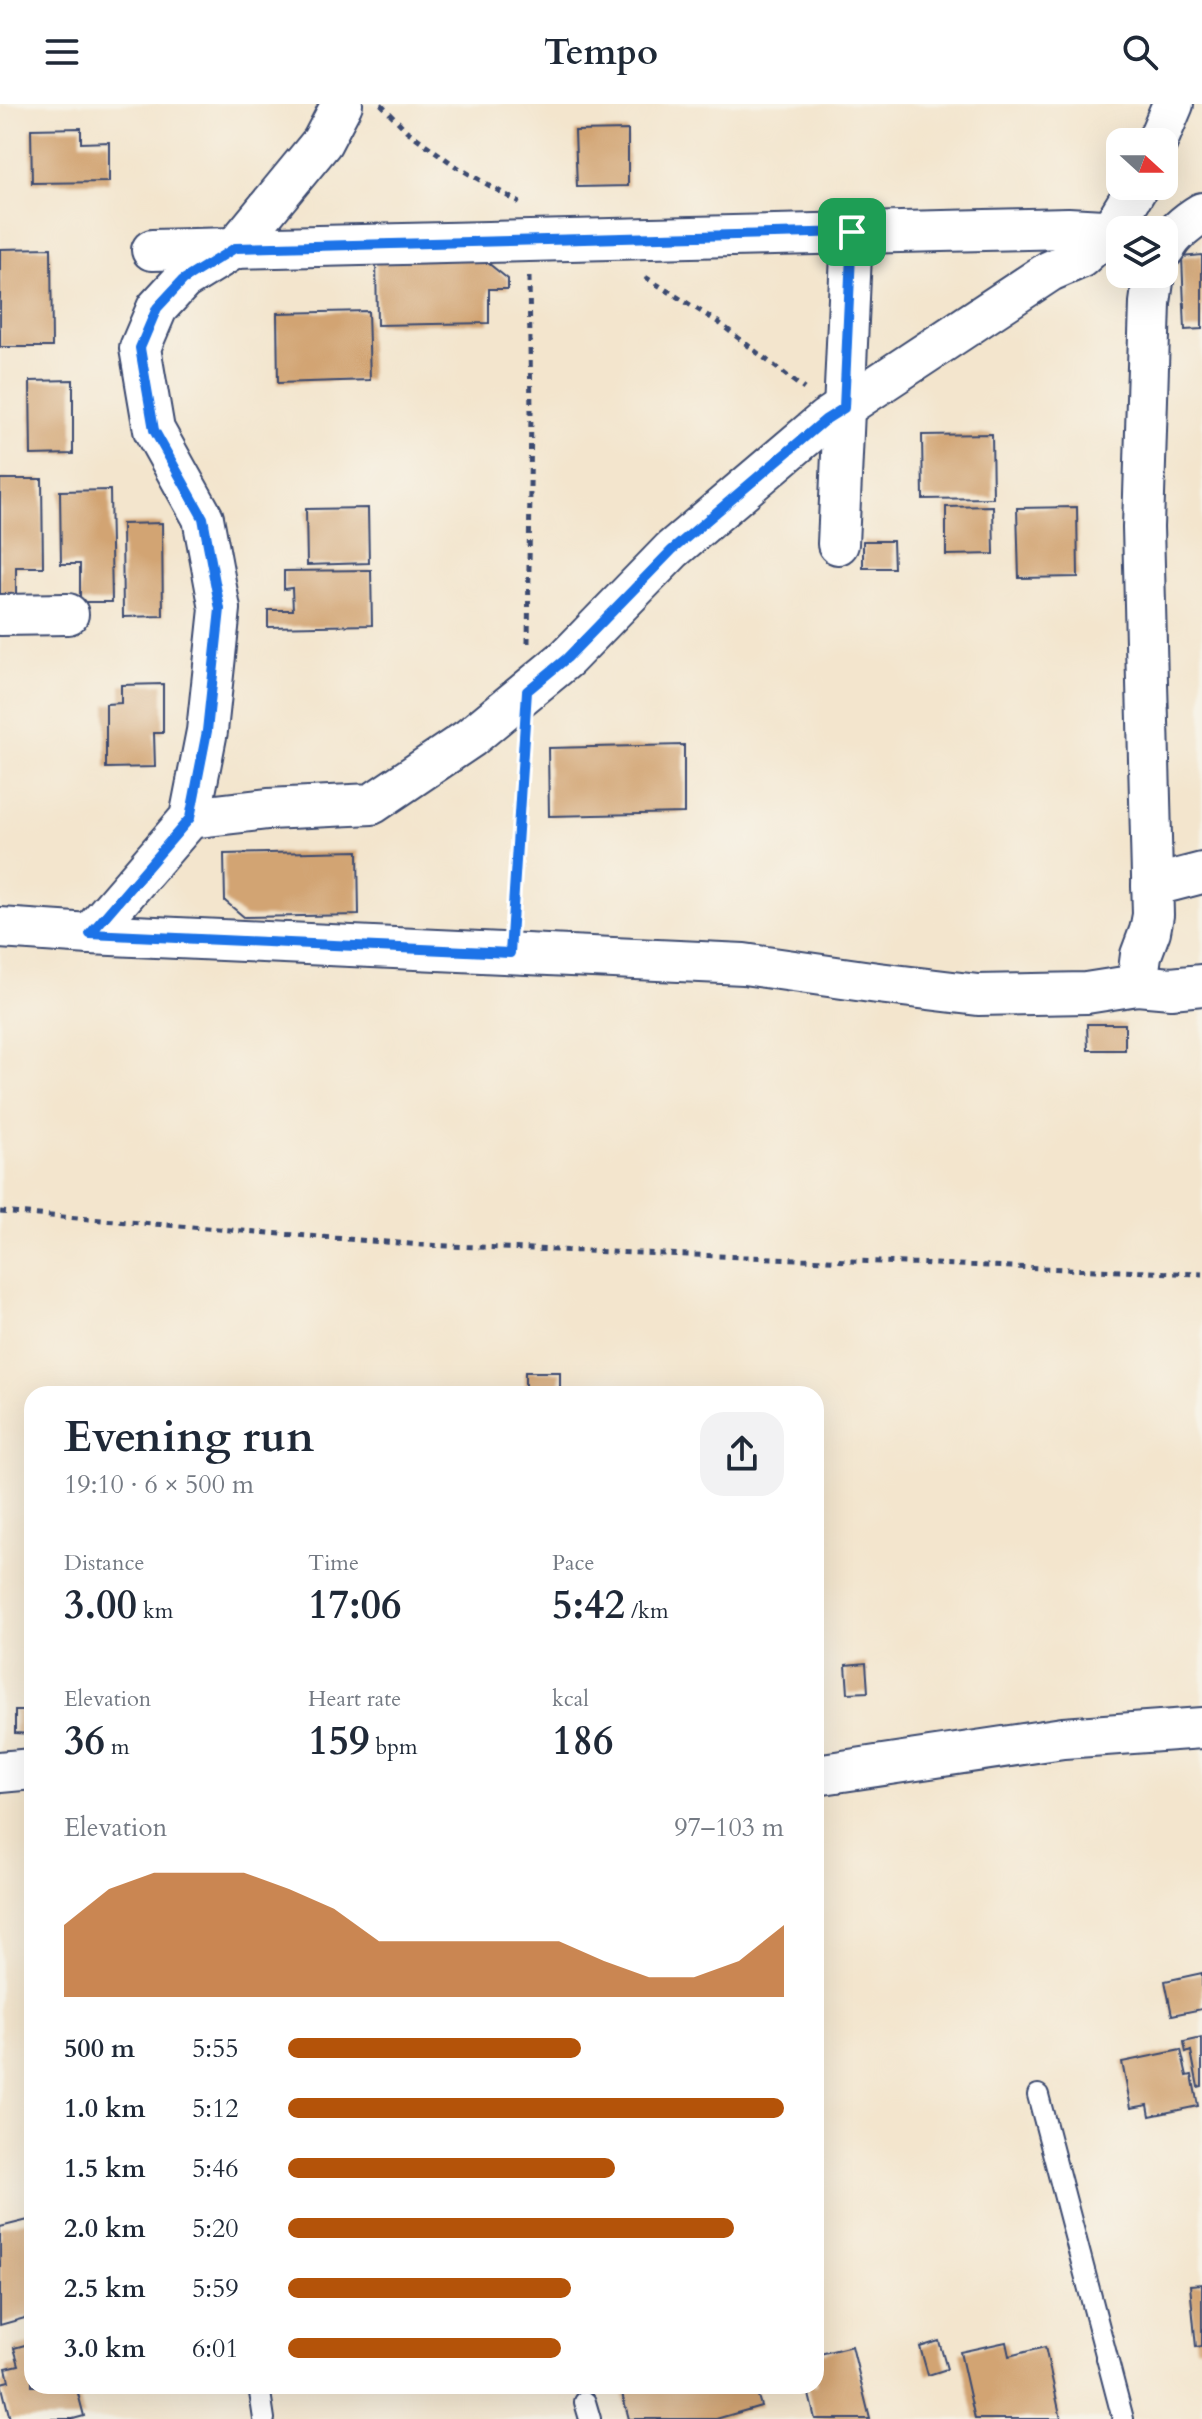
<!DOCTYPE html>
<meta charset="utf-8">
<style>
body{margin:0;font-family:Cardo,serif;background:#f2f2f3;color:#1f2937;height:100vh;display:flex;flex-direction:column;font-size:30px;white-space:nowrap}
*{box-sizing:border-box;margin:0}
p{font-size:26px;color:#747a83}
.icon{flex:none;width:44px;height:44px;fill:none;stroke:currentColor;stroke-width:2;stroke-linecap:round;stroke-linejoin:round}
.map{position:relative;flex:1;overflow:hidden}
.side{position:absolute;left:24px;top:1282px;width:800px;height:1008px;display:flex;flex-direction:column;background:#fff;border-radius:24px;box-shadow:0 8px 32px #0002}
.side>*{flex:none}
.needle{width:52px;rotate:111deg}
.controls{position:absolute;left:1106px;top:24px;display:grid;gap:16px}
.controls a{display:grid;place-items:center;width:72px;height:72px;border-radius:16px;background:#fff;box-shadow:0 8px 32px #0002;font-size:40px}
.pin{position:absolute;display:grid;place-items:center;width:68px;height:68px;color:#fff;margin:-34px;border-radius:16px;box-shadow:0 4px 12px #0006}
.round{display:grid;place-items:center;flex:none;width:84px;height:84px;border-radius:24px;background:#f2f2f3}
.summary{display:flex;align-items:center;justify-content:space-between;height:136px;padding:0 40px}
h1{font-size:44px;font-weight:800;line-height:60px}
.figures{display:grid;grid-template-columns:repeat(3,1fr);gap:12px;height:136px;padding:8px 40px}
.figures div{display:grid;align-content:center}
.figures b{font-size:40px;font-weight:800}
.figures small{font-size:22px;font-weight:400}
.figures p{font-size:22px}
.chart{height:224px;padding:16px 40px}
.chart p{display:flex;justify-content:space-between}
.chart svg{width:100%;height:144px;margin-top:8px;fill:#b45309;opacity:.7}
ul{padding:0 40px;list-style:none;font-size:26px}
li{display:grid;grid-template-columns:128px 96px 1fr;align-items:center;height:60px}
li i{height:20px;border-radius:10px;background:#b45309}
header{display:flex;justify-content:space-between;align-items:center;height:104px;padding:0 40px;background:#fff;font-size:36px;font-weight:800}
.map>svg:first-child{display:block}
.building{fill:#d2a473}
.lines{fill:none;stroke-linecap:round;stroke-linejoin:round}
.service-casing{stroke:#3b4a6f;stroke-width:24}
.minor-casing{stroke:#3b4a6f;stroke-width:44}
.path{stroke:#3b4a6f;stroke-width:5;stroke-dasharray:6 6;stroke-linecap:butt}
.service{stroke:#fff;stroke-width:20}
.minor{stroke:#fff;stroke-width:40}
.route-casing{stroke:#fff;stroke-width:16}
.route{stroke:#1a73e8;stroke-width:10}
</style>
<header><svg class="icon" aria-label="menu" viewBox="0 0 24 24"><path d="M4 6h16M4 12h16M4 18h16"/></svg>Tempo<svg class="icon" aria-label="search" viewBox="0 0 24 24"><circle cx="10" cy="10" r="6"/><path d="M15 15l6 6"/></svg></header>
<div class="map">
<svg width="1202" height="2315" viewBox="0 0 1202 2315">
<rect width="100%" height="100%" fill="#f7f3e8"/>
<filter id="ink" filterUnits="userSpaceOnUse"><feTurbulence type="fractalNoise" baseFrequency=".0125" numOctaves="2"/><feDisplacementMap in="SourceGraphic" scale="16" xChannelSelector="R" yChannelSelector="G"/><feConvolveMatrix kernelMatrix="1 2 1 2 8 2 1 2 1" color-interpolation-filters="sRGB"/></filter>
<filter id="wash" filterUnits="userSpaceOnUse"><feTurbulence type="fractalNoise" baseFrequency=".006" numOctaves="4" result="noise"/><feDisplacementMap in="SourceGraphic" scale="32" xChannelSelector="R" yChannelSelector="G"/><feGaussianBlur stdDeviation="1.8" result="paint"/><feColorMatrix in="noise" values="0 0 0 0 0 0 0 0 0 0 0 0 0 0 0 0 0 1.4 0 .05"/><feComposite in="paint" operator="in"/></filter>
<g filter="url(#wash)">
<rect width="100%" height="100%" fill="#f3e5cd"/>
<g id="blocks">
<g class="building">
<path d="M81,24V39L109,38V78L32,79L31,25Z"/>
<path d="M628,26V82L577,83L575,27Z"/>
<path d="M51,144L52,243H0V145Z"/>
<path d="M488,151V159L508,175V185H489V219L377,221L376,154Z"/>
<path d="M1202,151V225L1185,226L1182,153Z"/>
<path d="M368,207L370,276L278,279L277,209Z"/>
<path d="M73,276V350L31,351L30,277Z"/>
<path d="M992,330L993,394L923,395L922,331Z"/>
<path d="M0,375H42L43,463H16V505L0,506Z"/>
<path d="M110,386L112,498H80V460H61L60,387Z"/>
<path d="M993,402L994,450L946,451V403Z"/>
<path d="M1077,403L1078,473L1019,474L1017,404Z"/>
<path d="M368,404L369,459L307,461L306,405Z"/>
<path d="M162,419L163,512L123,513L122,420Z"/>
<path d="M863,437H893L894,464H863Z"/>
<path d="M371,466L372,521L268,523V506H293L292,484L284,485V467Z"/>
<path d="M163,580V629H154L155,663L106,664V600L121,599V581Z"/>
<path d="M684,641V709L549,712L548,644Z"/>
<path d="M358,747L359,811L244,813L225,797L224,750Z"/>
<path d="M1087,920H1125V946H1088Z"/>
<rect x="525" y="1268" width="35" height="22"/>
<path d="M866,1559L868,1588L848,1589L846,1561Z"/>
<path d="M15,1607H32V1630L15,1629Z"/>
<path d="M1202,1869V1905L1172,1911L1165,1877Z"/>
<path d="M1202,1934V1982L1198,1983L1191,1947L1186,1949L1184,1938Z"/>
<path d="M1181,1946L1187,1972L1192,1971L1198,2002L1150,2012L1148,2001L1131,2004L1122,1958Z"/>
<path d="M32,2115V2212L0,2221V2123Z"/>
<path d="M1202,2180V2242L1196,2243L1190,2181Z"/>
<path d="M939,2237L947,2265L928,2271L920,2243Z"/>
<path d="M1006,2238L1009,2252L1045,2243L1061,2315H975L960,2248Z"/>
<path d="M32,2239V2282H76L84,2312L73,2315H10L1,2279L9,2277L6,2264L19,2261L14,2244Z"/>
<path d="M852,2242L870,2315H815L807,2282H816V2251Z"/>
<path d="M620,2282H755L761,2302L716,2315H629Z"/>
</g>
</g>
</g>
<g filter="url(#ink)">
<use href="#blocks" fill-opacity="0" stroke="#3b4a6f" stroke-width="2"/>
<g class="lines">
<g class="service-casing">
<g id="service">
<path d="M1038,1991L1123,2315"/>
<path d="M259,2282L264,2315"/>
<path d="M585,2298L590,2315"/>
</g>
</g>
<g class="minor-casing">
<g id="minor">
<path d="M1157,38L1173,0"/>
<path d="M1164,145C1174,129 1185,119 1202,109"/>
<path d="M152,146L1068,124L1120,127"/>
<path d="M838,440L852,128"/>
<path d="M0,511L68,510"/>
<path d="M190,714L268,705L372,700L470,634L567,554L672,446L825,316L1050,167L1080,154L1111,126L1138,82"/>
<path d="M1152,782L1202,769"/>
<path d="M0,824L90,830L744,860L878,879L978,891L1086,889L1137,881L1141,851L1150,827L1153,811L1143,423L1150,199L1154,170"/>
<path d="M90,830L190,714L207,627L220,505L203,414L154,326L140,244L157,204L183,176L235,144L322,38L342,0"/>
<path d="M1137,881L1171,884L1202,881"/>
<path d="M0,1668L32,1665"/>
<path d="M816,1671L1063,1634L1202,1624"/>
</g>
</g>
<g class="path">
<path d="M381,0L407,27L457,63L520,99"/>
<path d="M645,173L718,218L804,285"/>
<path d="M528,539L531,308L529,173"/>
<path d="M512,814L523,641"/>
<path d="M0,1108L423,1141L1202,1170"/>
</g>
<use href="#service" class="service"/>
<use href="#minor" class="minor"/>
</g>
</g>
<g class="lines" filter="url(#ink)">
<g class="route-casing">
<path id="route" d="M852,128L844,304L825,316L672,446L567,554L527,587L510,849L90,830L190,714L207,627L220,505L203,414L154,326L140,244L157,204L183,176L235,144Z"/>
</g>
<use href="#route" class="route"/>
</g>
</svg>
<div class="controls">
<a><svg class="needle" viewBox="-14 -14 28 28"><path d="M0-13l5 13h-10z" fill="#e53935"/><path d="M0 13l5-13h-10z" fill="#747a83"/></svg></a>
<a><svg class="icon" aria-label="layers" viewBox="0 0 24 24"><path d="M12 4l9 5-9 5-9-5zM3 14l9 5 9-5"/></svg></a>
</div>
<div class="pin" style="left:852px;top:128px;background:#1e9e55"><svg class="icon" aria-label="arrive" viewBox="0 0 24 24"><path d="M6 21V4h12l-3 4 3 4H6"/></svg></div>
<section class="side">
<div class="summary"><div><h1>Evening run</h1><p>19:10 · 6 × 500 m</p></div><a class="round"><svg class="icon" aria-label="share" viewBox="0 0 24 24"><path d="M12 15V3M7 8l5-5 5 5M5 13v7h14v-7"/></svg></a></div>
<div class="figures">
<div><p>Distance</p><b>3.00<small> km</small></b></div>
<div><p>Time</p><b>17:06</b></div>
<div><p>Pace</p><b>5:42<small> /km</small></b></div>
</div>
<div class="figures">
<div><p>Elevation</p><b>36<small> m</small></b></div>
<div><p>Heart rate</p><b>159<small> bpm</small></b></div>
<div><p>kcal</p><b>186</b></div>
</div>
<div class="chart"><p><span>Elevation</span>97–103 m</p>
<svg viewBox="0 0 160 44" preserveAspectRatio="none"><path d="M0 44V22L10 11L20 6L30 6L40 6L50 11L60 17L70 27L80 27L90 27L100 27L110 27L120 33L130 38L140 38L150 33L160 22V44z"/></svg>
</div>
<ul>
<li><b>500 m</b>5:55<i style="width:59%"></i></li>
<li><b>1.0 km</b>5:12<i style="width:100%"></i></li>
<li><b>1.5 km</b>5:46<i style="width:66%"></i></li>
<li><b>2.0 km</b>5:20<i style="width:90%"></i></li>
<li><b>2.5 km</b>5:59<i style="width:57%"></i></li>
<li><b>3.0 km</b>6:01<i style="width:55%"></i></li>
</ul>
</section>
</div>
